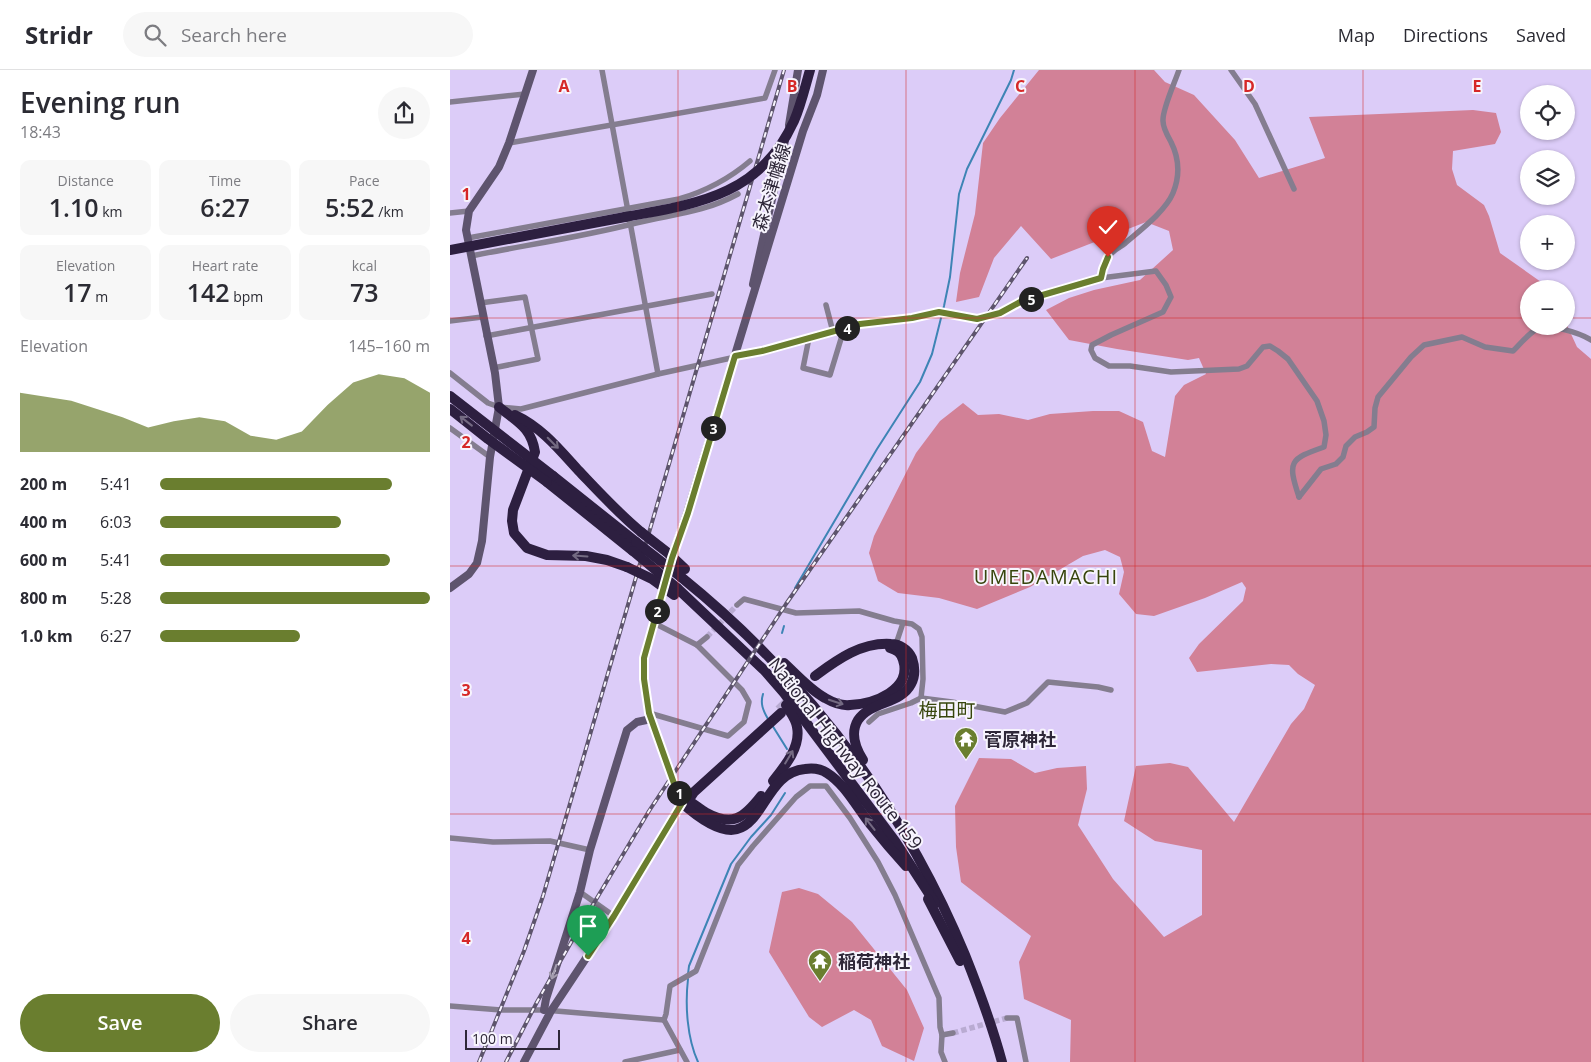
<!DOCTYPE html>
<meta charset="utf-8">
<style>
body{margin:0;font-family:"Open Sans","Noto Sans JP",sans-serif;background:#f7f7f7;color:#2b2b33;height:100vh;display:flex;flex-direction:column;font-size:19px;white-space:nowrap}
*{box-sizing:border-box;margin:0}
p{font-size:16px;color:#7c7c81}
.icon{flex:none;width:28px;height:28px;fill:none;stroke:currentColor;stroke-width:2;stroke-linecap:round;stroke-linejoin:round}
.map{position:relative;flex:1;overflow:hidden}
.details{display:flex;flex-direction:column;background:#fff;width:450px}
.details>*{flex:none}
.fabs{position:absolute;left:1070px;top:15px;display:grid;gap:10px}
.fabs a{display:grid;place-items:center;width:55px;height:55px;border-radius:50%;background:#fff;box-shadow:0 1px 4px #0004;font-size:25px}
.scale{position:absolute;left:15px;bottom:12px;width:95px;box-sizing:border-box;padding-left:5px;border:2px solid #2f2839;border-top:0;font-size:14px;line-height:18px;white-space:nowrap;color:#2f2839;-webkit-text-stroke:4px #f7f4fd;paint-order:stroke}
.pin{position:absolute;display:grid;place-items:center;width:42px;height:42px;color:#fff;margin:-51px -21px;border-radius:50% 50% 50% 0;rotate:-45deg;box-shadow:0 0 5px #0007}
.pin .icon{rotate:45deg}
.km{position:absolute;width:25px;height:25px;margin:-12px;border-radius:50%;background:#222;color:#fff;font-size:14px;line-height:25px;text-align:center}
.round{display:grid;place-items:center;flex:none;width:52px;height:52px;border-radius:26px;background:#f7f7f7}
.head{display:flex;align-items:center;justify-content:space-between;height:85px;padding:0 20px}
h1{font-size:28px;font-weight:600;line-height:38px}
.stats{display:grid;grid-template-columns:repeat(3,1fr);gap:8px;height:85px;padding:5px 20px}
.stats div{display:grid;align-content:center;border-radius:10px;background:#f7f7f7;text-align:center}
.stats b{font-size:25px;font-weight:600}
.stats small{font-size:14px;font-weight:400}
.stats p{font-size:14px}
.chart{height:140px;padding:10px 20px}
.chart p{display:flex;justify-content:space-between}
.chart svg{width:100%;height:90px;margin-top:5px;fill:#6a7e2f;opacity:.7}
.action{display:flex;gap:10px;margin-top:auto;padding:10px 20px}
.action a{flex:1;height:58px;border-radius:30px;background:#6a7e2f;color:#fff;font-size:20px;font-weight:600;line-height:58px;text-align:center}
.action a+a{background:#f7f7f7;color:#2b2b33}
ul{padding:0 20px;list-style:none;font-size:16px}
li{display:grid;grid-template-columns:80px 60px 1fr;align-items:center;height:38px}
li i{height:12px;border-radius:6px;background:#6a7e2f}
header{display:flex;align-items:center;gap:30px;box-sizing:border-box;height:70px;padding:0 25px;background:#fff;border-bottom:1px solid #e1e1e2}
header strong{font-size:24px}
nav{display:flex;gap:28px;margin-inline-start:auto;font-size:18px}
.search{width:350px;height:45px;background:#f7f7f7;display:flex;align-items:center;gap:12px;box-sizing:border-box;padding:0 18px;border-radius:28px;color:#7c7c81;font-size:19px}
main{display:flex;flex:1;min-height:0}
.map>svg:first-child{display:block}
.forest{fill:#d28197}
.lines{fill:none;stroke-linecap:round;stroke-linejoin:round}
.stream{stroke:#3e84b5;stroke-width:2}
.street-tunnel{stroke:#b9abd2;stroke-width:5.5;stroke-dasharray:5.5 3;stroke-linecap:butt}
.highway-tunnel{stroke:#b9abd2;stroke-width:10;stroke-dasharray:10 5;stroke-linecap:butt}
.street{stroke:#847d8f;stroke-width:5.5}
.secondary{stroke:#5e546e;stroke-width:8}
.highway{stroke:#2d1f40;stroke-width:10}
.rail-casing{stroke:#5d546c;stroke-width:4}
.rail{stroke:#f7f4fd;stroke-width:2;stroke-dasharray:5.5;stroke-linecap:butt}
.highway-bridge{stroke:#2d1f40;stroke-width:10}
.oneway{stroke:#746a82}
.oneway2{stroke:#a39cae}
.route-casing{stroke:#fff;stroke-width:10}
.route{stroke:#6a7e2f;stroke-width:6}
.grid{fill:none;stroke:#d62828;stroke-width:1;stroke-opacity:0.55}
.labels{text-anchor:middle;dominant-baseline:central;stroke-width:4;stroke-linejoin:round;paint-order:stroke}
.street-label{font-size:18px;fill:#2f2839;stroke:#f7f4fd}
.poi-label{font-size:18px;font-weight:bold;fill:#2f2839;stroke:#f7f4fd;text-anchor:start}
.neighbourhood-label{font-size:19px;fill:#37450c;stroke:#f7f4fd}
.quarter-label{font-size:20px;letter-spacing:1px;fill:#37450c;stroke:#f7f4fd}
.grid-label{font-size:16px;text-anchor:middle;font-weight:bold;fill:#d62828;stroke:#f7f4fd;stroke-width:4;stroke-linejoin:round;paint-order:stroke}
</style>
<header>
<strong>Stridr</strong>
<div class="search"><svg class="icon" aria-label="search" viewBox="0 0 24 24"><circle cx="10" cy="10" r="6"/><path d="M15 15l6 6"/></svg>Search here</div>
<nav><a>Map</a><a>Directions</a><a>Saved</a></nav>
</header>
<main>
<section class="details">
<div class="head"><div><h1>Evening run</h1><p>18:43</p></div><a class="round"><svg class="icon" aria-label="share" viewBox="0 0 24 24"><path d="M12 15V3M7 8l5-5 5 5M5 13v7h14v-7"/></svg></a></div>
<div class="stats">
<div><p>Distance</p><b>1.10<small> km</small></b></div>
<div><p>Time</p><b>6:27</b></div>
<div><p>Pace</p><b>5:52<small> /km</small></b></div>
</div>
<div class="stats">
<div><p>Elevation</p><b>17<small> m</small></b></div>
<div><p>Heart rate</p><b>142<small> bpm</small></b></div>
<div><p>kcal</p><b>73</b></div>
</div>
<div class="chart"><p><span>Elevation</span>145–160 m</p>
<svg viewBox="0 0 160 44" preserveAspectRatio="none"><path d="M0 44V15L10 17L20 19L30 23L40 27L50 32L60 29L70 27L80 29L90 36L100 38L110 34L120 21L130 10L140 6L150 8L160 15V44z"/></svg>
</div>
<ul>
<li><b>200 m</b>5:41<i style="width:86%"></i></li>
<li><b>400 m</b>6:03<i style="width:67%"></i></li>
<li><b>600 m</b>5:41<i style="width:85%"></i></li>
<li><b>800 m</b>5:28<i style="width:100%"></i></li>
<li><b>1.0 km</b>6:27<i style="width:52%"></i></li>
</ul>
<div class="action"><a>Save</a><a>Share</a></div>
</section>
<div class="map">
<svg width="1141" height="992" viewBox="0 0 1141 992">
<rect width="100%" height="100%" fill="#dcccf8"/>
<g class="forest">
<path d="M589,0H704L715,12L744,25L785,70L809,108L875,88L859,47L1023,40L1046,43L1051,62L1045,74L1003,81L1002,99L1007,115L1034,135L1039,146L1050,183L1101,219H1079V256H1116V253L1127,277L1141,289V992H620L621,950L574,929L569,892L581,866L511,812L506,777L505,736L529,688L561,689L585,703L607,698L636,696L637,719L628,755L663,809L714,867L752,845V780L705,771L674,751L686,696L720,693L738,697L784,752L841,654L854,639L865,615L848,604L839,595L821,594L747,602L739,588L749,574L793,531L796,518L792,512L755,528L704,546L686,544L669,524L674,502L670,487L655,480L633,486L580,517L527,539L489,528L448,523L428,511L419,483L424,466L466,383L490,351L513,333L528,345L549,344L578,350L600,344L643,341H669L693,352L702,381L715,387L725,326L734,315L756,304L749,288L738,290L667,279L619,270L596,240L619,228L644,220L690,210L723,180L719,161L696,152L601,189L571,156L544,188L529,227L506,232L510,203L525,144L533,73L550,48Z"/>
<path d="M349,818L368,824L402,852L457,920L474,958L464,991L432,976L421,950L404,940L372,957L359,947L319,882L332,822Z"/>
</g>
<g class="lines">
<g class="stream">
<path d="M345,518L427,379L470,312L482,284L494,236L500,207L509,124L517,99L561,10L564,0"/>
<path d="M332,563L334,556"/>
<path d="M313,624C310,634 313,640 318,649"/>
<path d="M322,655L337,679"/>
<path d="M238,904L239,896L281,794L301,767L321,745L335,723"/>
<path d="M238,909C235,935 237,968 248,992"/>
</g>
<g class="street-tunnel">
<path d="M257,567L287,535"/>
<path d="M503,963L557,948"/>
</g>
<path class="highway-tunnel" d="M329,640L355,615"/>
<g class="street">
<path d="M152,0L208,304"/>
<path d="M781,0L805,34L844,119"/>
<path d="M0,32L75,24"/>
<path d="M59,73L315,28L325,0"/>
<path d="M0,143L19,141"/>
<path d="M18,168L229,129C256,121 279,109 300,91"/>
<path d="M21,186C76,175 132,167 186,153C223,144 253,143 288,124"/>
<path d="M651,208C652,201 654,193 658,187C662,182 668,178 673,175C689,161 715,142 723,123C730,106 729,88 721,72C717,65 713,58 713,51C712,40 725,12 729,0"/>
<path d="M30,233L75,227L88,289L43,298"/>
<path d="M376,235L383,262"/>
<path d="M0,251L32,247"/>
<path d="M36,266L262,224"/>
<path d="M359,268L353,298L380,305L394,259"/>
<path d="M0,303L38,333L49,337L71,339L208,304L313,281L410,254L462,247L489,242L527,249L550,243L572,231L651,208L706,201L716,215L721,227L713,242L661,265L642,275L641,280L645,288L659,296H680L721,302L789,299L797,296L813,277L820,276L828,281L838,289L867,331L874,351L876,365L874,377C840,389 837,391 849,427"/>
<path d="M0,358L40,387"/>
<path d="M849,427L871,399L886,394L893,387L896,376L905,367L917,362L924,357L925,338L928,327L961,287L974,275L1012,267L1035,277L1063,281C1070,274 1078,264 1087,259C1099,253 1130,263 1141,270"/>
<path d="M287,535L294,529L346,543L409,541L444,551L462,554L469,559L472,567L473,609L471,628"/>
<path d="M247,575L257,567"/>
<path d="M445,577L453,553"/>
<path d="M199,643L278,666L294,652L299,632L292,620L247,575L204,553"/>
<path d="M419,652L428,644L461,633L471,628L502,632L555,642L577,633L598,612L648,617L661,620"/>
<path d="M0,768L43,772L100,771L140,780"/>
<path d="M130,822L164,846"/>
<path d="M0,936L51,940H94L214,950"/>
<path d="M557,948H567L576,992"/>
<path d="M214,950L216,944L220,916L246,901L288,795L303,776L346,727L360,716H376L400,748L428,792L445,825L489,928L490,957L492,965L503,963"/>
<path d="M214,950L237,992"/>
<path d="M492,965L491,982L495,992"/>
<path d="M175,992L230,980"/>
</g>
<g class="secondary">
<path d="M339,55L348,0"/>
<path d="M303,214L335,71"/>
<path d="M221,490L237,443L353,61L367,25L373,0"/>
<path d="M215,513L194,588V609L199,643L226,719L233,728L238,731"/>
<path d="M0,518L19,504L27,493L32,471L40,387L49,337L45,303L16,160L19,141L49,97L59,73L83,0"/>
<path d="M94,940L96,929L130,822L140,780L177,660L187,652L201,649"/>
<path d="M74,992L101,941L164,846L232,733L233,730"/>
</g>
<g class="highway">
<path d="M0,180L175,147"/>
<path d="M49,337C67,352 81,357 85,382L63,440L62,451L64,463L77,478L97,485L136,486L157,490L177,497"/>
<path d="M65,345C91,357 109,379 128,400C149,422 168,443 191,462"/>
<path d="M103,406L186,472"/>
<path d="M97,412L183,481"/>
<path d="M231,507C357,609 453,735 515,885C529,920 542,955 552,992"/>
<path d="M227,518L314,600L334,623L445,771L485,833"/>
<path d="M334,593C347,605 360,620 375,628C382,632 392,636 400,635C423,634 463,620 453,590C451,583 447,580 440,578"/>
<path d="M365,606C387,590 411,572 441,574C449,574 458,579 462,588C465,597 466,605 461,614C451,634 421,631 408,650C400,663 406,679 413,690"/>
<path d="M323,711C335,696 351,677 347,657C346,649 340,642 336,635"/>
<path d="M311,726C293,749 282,757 255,742C249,738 244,734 238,731L244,722L331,643"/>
<path d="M232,733C316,808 302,703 355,699C362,698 371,699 377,703C396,715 407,738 421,755C432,769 444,783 456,796"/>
<path d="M478,829L510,891"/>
</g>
<g class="rail-casing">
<g id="rail">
<path d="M29,992L74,881L93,826L334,0"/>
<path d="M56,992L87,932L135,848L199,741L336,534L577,188"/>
</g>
</g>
<use href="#rail" class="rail"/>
<g class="highway-bridge">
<path d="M175,147C246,134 310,126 344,51C351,35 355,17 360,0"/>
<path d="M0,326L103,406"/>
<path d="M0,339L38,369L97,412"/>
<path d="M191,462L218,483L235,499"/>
<path d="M186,472L231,507"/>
<path d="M183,481L227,518"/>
<path d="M177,497L202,509L224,525"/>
</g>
</g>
<defs><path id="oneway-shaft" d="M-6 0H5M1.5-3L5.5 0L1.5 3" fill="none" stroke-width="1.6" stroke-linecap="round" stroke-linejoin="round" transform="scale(1.25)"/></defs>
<g class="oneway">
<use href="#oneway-shaft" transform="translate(16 351) rotate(-142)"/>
<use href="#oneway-shaft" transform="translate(103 373) rotate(45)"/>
<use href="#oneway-shaft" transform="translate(130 486) rotate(-176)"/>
<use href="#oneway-shaft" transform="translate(386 632) rotate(18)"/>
<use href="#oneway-shaft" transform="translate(339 687) rotate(-59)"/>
<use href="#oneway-shaft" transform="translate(420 754) rotate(-128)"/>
</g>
<use class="oneway2" href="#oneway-shaft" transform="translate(104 902) rotate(108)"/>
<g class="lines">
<g class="route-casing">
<path id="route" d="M138,886L164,846L232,733L233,728L226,719L199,643L194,609V588L222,488L238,443L285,286L312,281L410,254L462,248L489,242L527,249L550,243L572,231L651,208L653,199L658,187"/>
</g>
<use href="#route" class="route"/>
</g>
<path class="grid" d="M228,0V992M456,0V992M685,0V992M913,0V992M0,248H1079M1116,248H1141M0,496H1141M0,744H1141"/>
<defs>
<g id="temple-pin" transform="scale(1.25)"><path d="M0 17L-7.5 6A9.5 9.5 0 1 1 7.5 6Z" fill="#6a7e2f" stroke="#f7f4fd"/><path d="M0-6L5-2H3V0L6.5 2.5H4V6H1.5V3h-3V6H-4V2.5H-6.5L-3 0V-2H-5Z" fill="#fff"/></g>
</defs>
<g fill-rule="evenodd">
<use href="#temple-pin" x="516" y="669"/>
<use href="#temple-pin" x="370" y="891"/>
</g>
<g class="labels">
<g class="street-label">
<text transform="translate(321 117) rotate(-73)">森本津幡線</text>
<text transform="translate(396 683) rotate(52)">National Highway Route 159</text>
</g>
<g class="poi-label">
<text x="534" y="669">菅原神社</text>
<text x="388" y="891">稲荷神社</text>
</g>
<g class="neighbourhood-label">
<text x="497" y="640">梅田町</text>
</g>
<g class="quarter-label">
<text x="596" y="506">UMEDAMACHI</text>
</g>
</g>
<g class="grid-label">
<text x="114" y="22">A</text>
<text x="342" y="22">B</text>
<text x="570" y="22">C</text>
<text x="799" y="22">D</text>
<text x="1027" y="22">E</text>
<text x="16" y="130">1</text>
<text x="16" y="378">2</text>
<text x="16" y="626">3</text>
<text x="16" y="874">4</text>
</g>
</svg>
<div class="fabs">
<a><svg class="icon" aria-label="locate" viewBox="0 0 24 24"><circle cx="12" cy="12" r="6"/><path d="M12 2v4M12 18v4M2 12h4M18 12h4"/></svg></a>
<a><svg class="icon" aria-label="layers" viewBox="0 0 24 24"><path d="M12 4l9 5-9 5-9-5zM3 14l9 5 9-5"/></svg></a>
<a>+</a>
<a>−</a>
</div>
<div class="scale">100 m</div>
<div class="pin" style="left:138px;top:886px;background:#1e9e55"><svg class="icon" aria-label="arrive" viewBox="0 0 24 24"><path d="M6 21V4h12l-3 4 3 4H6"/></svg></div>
<div class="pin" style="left:658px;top:187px;background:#d93025"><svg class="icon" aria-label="check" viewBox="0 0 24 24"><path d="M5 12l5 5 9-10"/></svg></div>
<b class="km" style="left:229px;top:723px">1</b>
<b class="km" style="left:207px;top:541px">2</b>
<b class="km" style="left:263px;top:358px">3</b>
<b class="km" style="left:397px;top:258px">4</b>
<b class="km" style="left:581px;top:229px">5</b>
</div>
</main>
